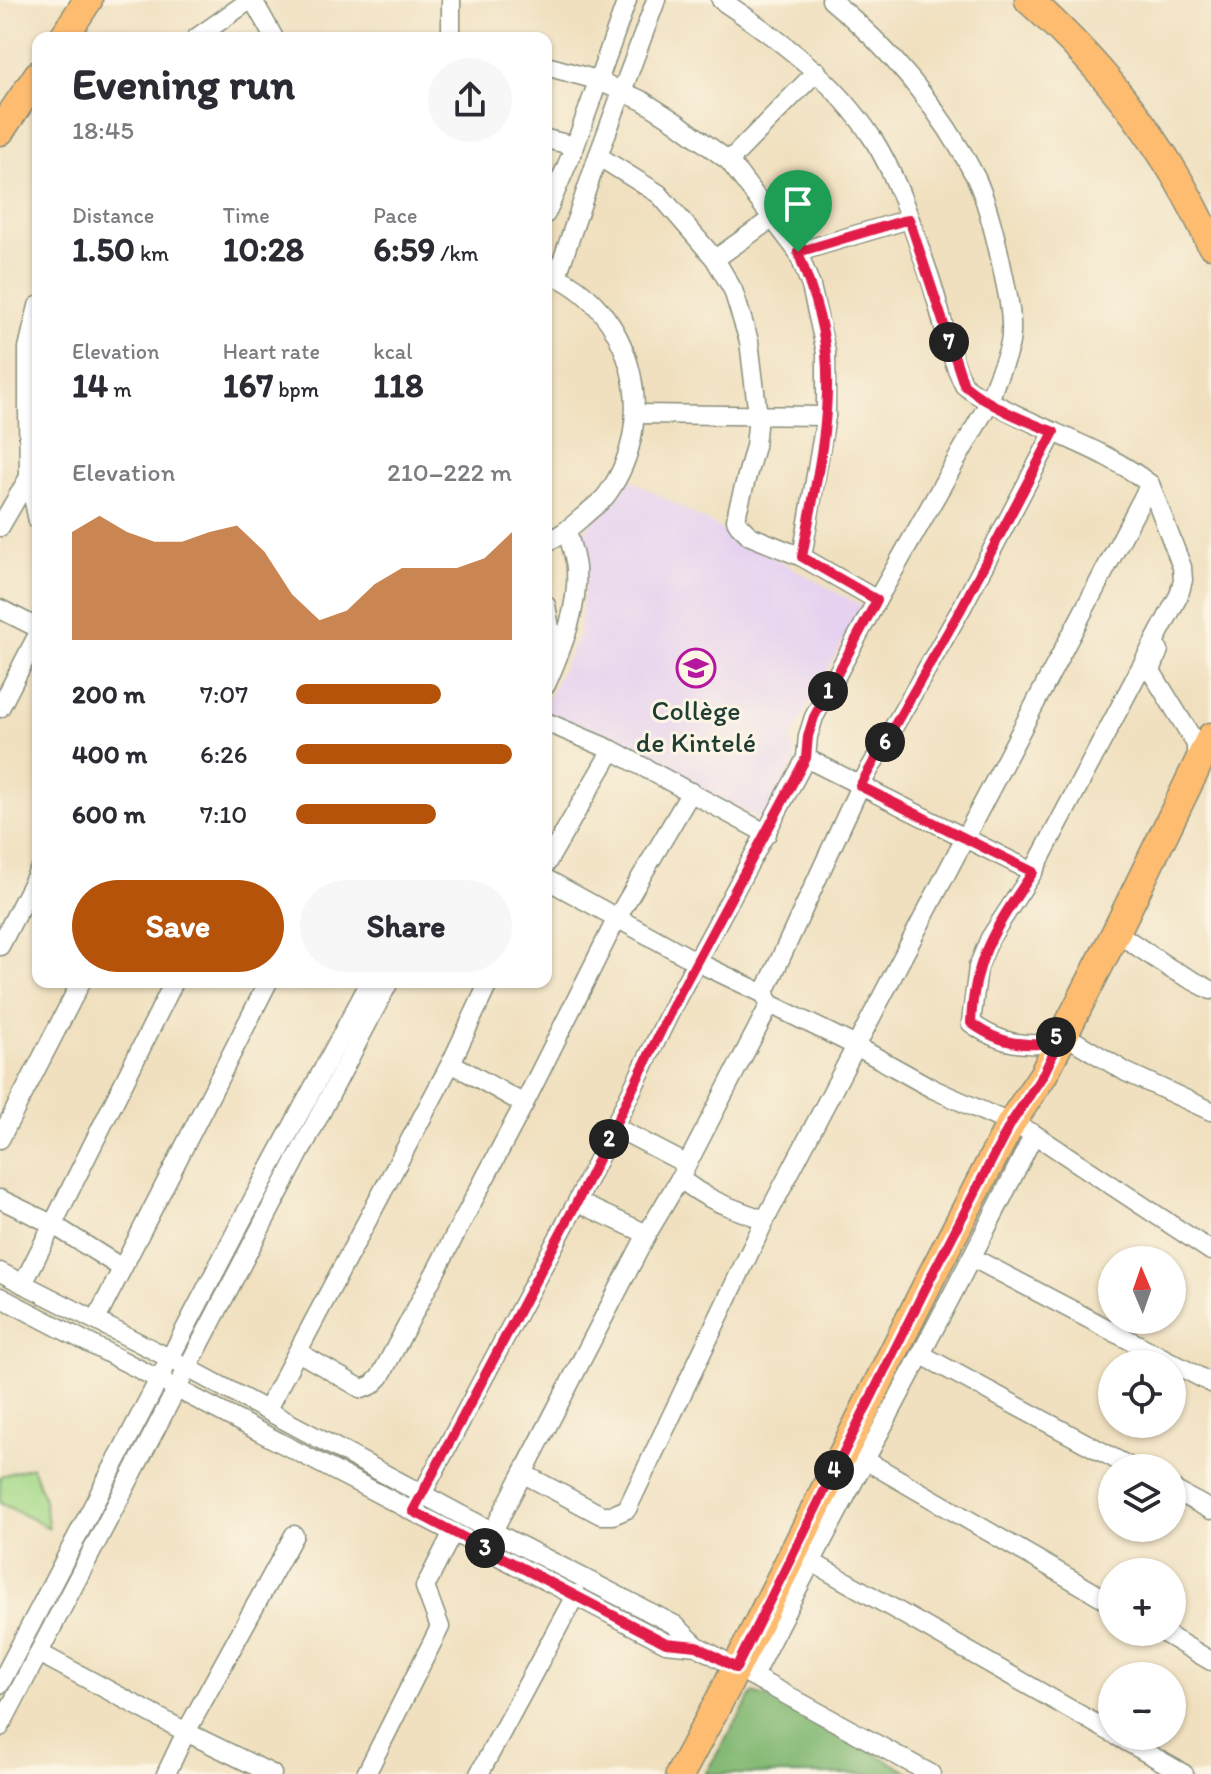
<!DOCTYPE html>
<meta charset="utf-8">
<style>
body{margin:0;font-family:Itim,sans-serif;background:#f7f7f7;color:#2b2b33;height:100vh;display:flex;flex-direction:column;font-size:30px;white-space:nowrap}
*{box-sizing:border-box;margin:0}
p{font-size:26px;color:#7c7c81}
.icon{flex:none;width:44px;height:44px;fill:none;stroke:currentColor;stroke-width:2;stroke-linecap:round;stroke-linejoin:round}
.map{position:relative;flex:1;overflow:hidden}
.drawer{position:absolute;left:32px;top:32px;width:520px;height:956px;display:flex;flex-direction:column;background:#fff;border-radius:16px;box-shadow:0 2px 6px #0004}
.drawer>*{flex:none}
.needle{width:52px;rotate:358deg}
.controls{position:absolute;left:1098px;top:1246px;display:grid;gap:16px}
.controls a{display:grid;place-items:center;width:88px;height:88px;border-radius:50%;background:#fff;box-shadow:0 2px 6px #0004;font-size:40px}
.pin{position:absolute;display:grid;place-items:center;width:68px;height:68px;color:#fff;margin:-82px -34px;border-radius:50% 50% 50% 0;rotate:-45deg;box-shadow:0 0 8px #0007}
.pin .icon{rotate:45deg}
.km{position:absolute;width:40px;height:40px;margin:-20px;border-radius:50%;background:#222;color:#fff;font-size:22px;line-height:40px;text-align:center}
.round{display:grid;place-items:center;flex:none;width:84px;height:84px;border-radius:42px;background:#f7f7f7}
.overview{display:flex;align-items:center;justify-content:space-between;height:136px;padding:0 40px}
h1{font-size:44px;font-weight:700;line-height:60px}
.stats{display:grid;grid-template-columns:repeat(3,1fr);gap:12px;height:136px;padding:8px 40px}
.stats div{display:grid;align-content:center}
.stats b{font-size:34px;font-weight:700}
.stats small{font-size:22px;font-weight:400}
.stats p{font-size:22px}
.chart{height:224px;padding:16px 40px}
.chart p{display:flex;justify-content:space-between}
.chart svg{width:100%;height:144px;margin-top:8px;fill:#b45309;opacity:.7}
.primary-button{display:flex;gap:16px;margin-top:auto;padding:16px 40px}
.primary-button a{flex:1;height:92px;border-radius:48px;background:#b45309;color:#fff;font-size:32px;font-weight:700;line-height:92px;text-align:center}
.primary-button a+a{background:#f7f7f7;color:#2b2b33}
ul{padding:0 40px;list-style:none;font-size:26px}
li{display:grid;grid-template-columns:128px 96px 1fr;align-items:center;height:60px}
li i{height:20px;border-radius:10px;background:#b45309}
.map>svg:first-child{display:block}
.built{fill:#e6d2f0}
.green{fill:#a5d989;stroke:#628b5e;stroke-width:2}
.forest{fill:#84b975;stroke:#527b54;stroke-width:2}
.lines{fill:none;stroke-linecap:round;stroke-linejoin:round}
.minor-casing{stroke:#888e7a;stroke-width:21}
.primary-casing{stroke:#888e7a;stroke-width:31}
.trunk-casing{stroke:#888e7a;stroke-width:31}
.minor{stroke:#fff;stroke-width:18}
.primary{stroke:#fdbc6f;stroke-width:28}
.trunk{stroke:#fdbc6f;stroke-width:28}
.route-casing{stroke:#fff;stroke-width:16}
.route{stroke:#e11d48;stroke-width:10}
.labels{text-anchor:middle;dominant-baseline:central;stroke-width:6;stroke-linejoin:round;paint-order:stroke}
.poi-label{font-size:28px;fill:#1f3d34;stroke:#fcf5e5}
</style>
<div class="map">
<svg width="1211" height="1774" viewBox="0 0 1211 1774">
<rect width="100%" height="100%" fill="#fcf5e5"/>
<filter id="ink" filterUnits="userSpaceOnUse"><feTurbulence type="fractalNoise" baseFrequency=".0125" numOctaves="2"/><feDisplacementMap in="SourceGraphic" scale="16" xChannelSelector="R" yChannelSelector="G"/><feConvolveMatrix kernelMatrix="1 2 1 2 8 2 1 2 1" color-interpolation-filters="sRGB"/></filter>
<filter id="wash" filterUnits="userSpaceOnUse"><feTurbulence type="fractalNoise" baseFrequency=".006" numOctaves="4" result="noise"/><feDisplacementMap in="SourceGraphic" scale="32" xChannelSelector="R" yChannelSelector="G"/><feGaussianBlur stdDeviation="1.8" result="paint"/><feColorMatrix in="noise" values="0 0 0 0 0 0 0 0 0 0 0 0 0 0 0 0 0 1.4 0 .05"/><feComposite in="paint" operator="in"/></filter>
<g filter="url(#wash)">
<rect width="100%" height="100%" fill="#f0e0bf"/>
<path class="built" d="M631,480L862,606L791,739L796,761L763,821L546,714V703L579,634L585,582L582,533Z"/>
<path class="green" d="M32,1467L43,1496L49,1528L0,1503V1476Z"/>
<path class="forest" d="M753,1693L790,1704L911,1774H705Z"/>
</g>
<g filter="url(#ink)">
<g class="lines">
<g class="minor-casing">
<g id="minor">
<path d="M253,0L274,38"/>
<path d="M451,0V38"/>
<path d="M196,38L250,0"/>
<path d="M546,66L597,80L643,101L676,122L729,161L798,252L811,286L826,352V416L802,557"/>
<path d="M546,139L575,146"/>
<path d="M598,156L659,194L715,259L733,290L749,341L758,416L755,446L738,509L736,520L739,525L750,536L802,557L877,600"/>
<path d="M729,161L817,71"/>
<path d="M546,214L575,146L627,0"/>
<path d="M798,252L909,219"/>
<path d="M715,259L774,217"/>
<path d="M546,272C633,305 661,419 608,493C603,501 593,507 586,514C573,525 562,536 546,542"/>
<path d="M557,276L598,156L656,0"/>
<path d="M38,306L28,348V411L29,477L38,521"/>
<path d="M637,414L826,416"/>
<path d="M1150,484L1182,567L1183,580L1179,595L1033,872L990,938L978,967L971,1023C990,1037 1014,1046 1039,1044C1047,1043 1056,1037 1063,1034L1126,1072L1211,1111"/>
<path d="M0,527L29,477"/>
<path d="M546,605L550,628L546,647"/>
<path d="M0,609L38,628"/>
<path d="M1159,650L1151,671L1196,744V762"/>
<path d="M546,685C562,648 579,609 576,568C575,556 570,543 567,531"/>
<path d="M0,708L38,634"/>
<path d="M546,722L612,750L767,834"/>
<path d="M806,758L1033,872"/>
<path d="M546,864L612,750"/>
<path d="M546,879L697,962L764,994L770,1004L856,1046L933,1089L1034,1134L1211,1251"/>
<path d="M1116,932L1171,969L1211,990"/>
<path d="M0,946L38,872"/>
<path d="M764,994L860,786L961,609L1054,432"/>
<path d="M451,1063L524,1104"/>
<path d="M615,1127L686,1164"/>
<path d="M0,1139L81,982"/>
<path d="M680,1178C705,1200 734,1209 765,1220"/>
<path d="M0,1199L52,1224L122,1268"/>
<path d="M577,1202L647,1234"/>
<path d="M973,1258L1211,1383"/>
<path d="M0,1272L169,1358L461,1515L675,1625L697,1646L931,1774"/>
<path d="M23,1284L174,982"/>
<path d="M0,1297L666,1643L697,1646"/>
<path d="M96,1320L268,982"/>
<path d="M298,1352L362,1389L372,1385L380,1377L524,1104L618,916L691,792"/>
<path d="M922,1355L1132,1468"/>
<path d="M267,1409L451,1063L489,982"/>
<path d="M865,1460L1112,1603"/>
<path d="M524,1474L601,1515H613L627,1509L765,1220L1150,484C1105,449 1051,434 1001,407C988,400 975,395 964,385C946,349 941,307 927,269C912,226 898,178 873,139C834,79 779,39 721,0"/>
<path d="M1172,1489L1211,1510"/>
<path d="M413,1511L577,1202L677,998L806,758L808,736L814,717L877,600L990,401C994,378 1011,355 1011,332C1012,311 1007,292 1003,272C997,243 988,204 976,178C942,111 889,47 831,0"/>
<path d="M493,1531L647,1234L680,1178L770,1004"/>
<path d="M810,1561L1112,1733"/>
<path d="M1162,1632L1211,1661"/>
<path d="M39,1653L186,1732L272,1774"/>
<path d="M753,1676C844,1494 944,1317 1034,1134"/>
<path d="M0,1684L242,1220L370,982"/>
<path d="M0,1727L389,982"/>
<path d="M1117,1736L1184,1774"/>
<path d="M166,1774L186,1732L294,1535"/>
<path d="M366,1774L440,1627L425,1587L453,1532"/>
<path d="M479,1774L576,1594"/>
</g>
</g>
<g class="primary-casing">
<g id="primary">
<path d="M1029,0C1105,68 1169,150 1211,244"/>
<path d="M680,1774L725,1690L931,1277L1011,1123L1043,1075L1116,932L1211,737"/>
</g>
</g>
<g class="trunk-casing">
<g id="trunk">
<path d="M63,38L88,0"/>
<path d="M0,131L38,75"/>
</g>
</g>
<use href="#minor" class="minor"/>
<use href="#primary" class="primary"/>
<use href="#trunk" class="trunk"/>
</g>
</g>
<g class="lines" filter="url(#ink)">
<g class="route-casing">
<path id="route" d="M909,219L964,385C989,406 1023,420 1054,432L961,609L860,786L1033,872C997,926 974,955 971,1023C990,1037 1014,1046 1039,1044C1047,1043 1056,1037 1063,1034L1043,1075L1011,1123L931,1277L736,1668L697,1646L666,1643L413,1511L577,1202L677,998L806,758L808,736L814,717L877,600L802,557C814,490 832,422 826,354C823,320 810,284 798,252Z"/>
</g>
<use href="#route" class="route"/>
</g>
<defs>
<g id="school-ring" transform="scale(2)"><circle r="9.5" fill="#fcf5e5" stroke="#b5179e" stroke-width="1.5"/><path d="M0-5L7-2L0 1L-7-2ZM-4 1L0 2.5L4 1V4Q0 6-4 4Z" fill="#b5179e"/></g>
</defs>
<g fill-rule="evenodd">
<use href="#school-ring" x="696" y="668"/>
</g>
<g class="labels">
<g class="poi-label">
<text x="696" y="710">Collège<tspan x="696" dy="32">de Kintelé</tspan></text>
</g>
</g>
</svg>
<div class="controls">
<a><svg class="needle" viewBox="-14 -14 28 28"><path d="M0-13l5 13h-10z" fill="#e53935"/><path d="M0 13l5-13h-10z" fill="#7c7c81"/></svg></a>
<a><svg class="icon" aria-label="locate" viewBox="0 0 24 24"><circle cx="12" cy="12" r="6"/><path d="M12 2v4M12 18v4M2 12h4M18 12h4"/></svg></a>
<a><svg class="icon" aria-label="layers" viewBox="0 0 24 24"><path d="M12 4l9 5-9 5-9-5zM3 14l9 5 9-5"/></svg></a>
<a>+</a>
<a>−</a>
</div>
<div class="pin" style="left:798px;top:252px;background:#1e9e55"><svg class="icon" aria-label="arrive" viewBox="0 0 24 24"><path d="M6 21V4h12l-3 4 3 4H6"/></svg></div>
<b class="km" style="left:828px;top:691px">1</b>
<b class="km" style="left:609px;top:1139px">2</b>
<b class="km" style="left:485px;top:1548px">3</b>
<b class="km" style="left:834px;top:1470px">4</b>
<b class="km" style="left:1056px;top:1037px">5</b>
<b class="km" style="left:885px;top:742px">6</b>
<b class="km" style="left:949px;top:342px">7</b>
<section class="drawer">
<div class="overview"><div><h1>Evening run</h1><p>18:45</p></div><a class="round"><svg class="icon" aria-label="share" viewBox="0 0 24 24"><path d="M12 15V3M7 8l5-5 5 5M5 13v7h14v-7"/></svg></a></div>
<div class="stats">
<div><p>Distance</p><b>1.50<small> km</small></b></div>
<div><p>Time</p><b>10:28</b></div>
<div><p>Pace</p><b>6:59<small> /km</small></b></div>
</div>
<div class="stats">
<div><p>Elevation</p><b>14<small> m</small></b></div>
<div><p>Heart rate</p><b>167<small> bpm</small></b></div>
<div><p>kcal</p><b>118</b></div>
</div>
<div class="chart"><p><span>Elevation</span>210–222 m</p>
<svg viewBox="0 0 160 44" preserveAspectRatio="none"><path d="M0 44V11L10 6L20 11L30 14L40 14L50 11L60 9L70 17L80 30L90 38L100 35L110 27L120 22L130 22L140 22L150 19L160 11V44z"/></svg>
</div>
<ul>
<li><b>200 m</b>7:07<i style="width:67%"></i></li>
<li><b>400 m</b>6:26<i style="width:100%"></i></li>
<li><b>600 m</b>7:10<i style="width:65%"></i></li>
</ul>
<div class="primary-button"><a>Save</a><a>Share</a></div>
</section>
</div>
